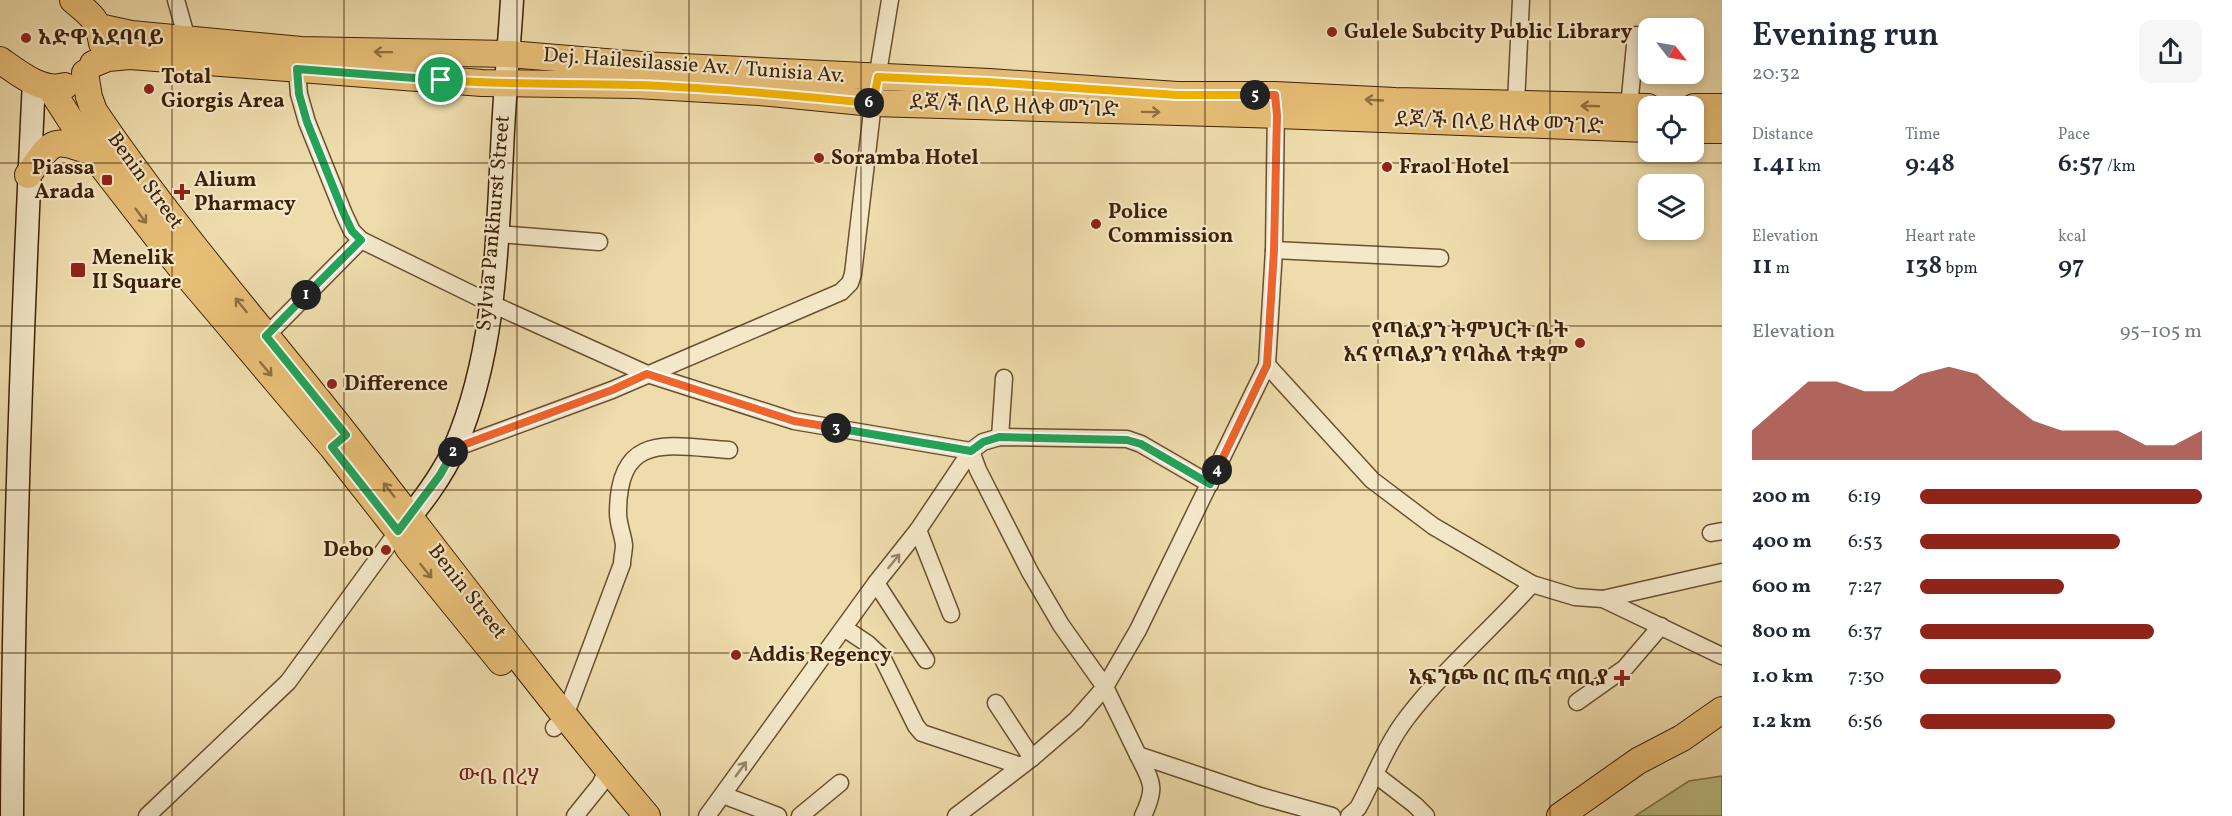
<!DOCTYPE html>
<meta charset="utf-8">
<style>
body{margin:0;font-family:Vollkorn,"Noto Serif Ethiopic",serif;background:#f6f6f7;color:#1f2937;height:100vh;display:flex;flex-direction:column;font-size:22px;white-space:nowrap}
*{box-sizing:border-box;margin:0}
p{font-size:20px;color:#747a83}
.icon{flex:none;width:33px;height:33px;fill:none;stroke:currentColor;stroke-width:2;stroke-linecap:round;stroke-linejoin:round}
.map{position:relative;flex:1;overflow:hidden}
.side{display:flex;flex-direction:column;background:#fff;width:510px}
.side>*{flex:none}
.needle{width:39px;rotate:121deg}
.fabs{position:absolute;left:1638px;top:18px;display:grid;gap:12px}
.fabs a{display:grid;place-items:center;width:66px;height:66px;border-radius:12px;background:#fff;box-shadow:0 3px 9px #0003;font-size:30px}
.pin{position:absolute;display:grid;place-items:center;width:51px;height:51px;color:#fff;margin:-26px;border:3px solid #fff;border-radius:50%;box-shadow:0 2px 6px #0007}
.km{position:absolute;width:30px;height:30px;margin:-15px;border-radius:50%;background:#222;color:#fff;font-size:16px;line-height:30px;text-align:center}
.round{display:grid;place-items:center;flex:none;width:63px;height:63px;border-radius:12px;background:#f6f6f7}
.overview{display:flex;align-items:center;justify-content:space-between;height:102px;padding:0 30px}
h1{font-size:33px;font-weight:600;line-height:45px}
.stats{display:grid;grid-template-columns:repeat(3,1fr);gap:9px;height:102px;padding:6px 30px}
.stats div{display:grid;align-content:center}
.stats b{font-size:26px;font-weight:600}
.stats small{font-size:16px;font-weight:400}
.stats p{font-size:16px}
.chart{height:168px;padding:12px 30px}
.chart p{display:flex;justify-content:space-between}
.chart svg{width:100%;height:108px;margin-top:6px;fill:#8f2418;opacity:.7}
ul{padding:0 30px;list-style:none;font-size:20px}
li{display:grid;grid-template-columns:96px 72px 1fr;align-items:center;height:45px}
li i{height:15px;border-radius:8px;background:#8f2418}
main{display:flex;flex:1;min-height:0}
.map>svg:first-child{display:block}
.green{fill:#bebf86;stroke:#7e7046;stroke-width:1.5}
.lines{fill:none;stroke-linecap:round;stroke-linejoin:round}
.street-casing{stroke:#6a5030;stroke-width:19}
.secondary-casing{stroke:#3e2106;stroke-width:25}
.primary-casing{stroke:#3e2106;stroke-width:28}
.street{stroke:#f4e8c9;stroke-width:16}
.secondary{stroke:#f4e8c9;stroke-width:22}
.primary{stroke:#e7be76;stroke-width:26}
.oneway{stroke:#92703e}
.oneway2{stroke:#998468}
.split-1-casing{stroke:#fff;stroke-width:12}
.split-2-casing{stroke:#fff;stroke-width:12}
.split-3-casing{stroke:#fff;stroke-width:12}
.split-4-casing{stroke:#fff;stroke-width:12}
.split-5-casing{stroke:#fff;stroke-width:12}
.split-6-casing{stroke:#fff;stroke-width:12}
.split-7-casing{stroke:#fff;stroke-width:12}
.split-1{stroke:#22a559;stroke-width:8}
.split-2{stroke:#22a559;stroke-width:8}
.split-3{stroke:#f0652b;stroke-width:8}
.split-4{stroke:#22a559;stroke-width:8}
.split-5{stroke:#f0652b;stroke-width:8}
.split-6{stroke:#f5b400;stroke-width:8}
.split-7{stroke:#f5b400;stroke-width:8}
.grid{fill:none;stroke:#3e2106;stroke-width:1.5;stroke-opacity:0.55}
.poi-dot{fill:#8f2418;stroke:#f4e8c9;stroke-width:2}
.labels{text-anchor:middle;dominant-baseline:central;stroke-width:4.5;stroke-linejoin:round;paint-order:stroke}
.poi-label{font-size:21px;font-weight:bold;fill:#3e2106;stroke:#f4e8c9;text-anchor:start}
.street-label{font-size:21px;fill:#3e2106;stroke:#f4e8c9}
.neighbourhood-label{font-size:22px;fill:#7a1f14;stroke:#f4e8c9}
</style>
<main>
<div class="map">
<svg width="1722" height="816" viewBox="0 0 1722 816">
<rect width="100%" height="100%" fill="#eedcac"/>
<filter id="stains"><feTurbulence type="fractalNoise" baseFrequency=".00333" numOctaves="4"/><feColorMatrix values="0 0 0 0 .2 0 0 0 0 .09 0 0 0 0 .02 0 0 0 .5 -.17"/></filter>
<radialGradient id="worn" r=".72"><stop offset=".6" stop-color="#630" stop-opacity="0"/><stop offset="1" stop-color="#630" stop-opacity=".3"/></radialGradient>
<path class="green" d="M1722,776V816H1635L1689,781Z"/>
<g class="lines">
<g class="street-casing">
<g id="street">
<path d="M176,0L187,39"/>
<path d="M297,69L299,94L307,122L344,214L352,231L361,240"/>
<path d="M1516,103L1521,0"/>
<path d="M1629,107L1636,35"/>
<path d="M498,234L599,242"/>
<path d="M1274,250L1440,258"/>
<path d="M266,336L361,240L492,304L647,374L794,421L971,451"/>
<path d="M1267,365L1372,480L1433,526L1532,584L1575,597L1603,599L1722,656"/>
<path d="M1000,437L1004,378"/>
<path d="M455,448L612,390L841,292L850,283L853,274L873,103L890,0"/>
<path d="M971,451L978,470L1030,572L1061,625L1105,687L1138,755L1260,796L1332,816"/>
<path d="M918,530L951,614"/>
<path d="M1711,533L1722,531"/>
<path d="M876,583L926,660"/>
<path d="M1603,599L1722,572"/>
<path d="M844,628L868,644L882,657L916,726L922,733L1021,766"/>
<path d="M1577,702L1625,668L1661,626"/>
<path d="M996,703L1032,758"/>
<path d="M554,728L565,716L622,564C622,558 624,551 624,545C623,535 618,524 618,513C618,431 668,446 729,450"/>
<path d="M1138,755C1152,783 1157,786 1143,816"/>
<path d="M1376,775L1415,805L1426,816"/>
<path d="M723,795L778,816"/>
<path d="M147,816L288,682L398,531"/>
<path d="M575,816L600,785L608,769"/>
<path d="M707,816L876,583L918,530L971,451L983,442L1000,437L1127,439L1141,444L1210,484"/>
<path d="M800,816L840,783"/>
<path d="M956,816L1032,758L1076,720L1105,687L1138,630L1267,365L1274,250L1276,105"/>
<path d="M1349,816L1358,808C1374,779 1386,745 1406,719C1443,670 1491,630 1532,584"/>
</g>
</g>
<g class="secondary-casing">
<g id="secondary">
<path d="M399,530C420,505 442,477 455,447C495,354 497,250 502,151C504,100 509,50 512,0"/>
<path d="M12,816C13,571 22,325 34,81"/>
</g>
</g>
<g class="primary-casing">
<g id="primary">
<path d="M73,0C91,15 98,19 102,43"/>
<path d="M99,27L131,34L301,50L509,54L641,65L989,82L1177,95H1275L1395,101L1648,107"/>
<path d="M0,60C17,72 42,93 65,86"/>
<path d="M93,64L108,58L130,56L482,83L636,85L759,92L873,103L1277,115L1648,129"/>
<path d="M85,73L89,97L94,111C171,225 262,328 347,436C446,563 543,693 647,816"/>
<path d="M50,88L91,152L184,272L332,447L398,531L409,549L501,662"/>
<path d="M1694,107H1722"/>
<path d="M1694,130H1722"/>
<path d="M28,175C52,142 50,136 91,152"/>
<path d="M1560,816L1638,761L1682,738L1722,710"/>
</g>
</g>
<use href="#street" class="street"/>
<use href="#secondary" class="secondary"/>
<use href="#primary" class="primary"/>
</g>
<defs><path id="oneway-shaft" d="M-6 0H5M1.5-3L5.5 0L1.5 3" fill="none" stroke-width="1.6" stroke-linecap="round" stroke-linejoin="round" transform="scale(1.5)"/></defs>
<g class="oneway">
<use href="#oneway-shaft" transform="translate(383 52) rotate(-179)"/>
<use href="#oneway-shaft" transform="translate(1374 100) rotate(-177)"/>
<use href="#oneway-shaft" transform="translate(1590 106) rotate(-178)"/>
<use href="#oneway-shaft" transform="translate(1151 112) rotate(1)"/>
<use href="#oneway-shaft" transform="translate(141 216) rotate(53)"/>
<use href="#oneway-shaft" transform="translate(241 305) rotate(-129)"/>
<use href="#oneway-shaft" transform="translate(266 369) rotate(50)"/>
<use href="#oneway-shaft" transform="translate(389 490) rotate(-128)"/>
<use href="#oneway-shaft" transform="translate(426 571) rotate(51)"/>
</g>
<g class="oneway2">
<use href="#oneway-shaft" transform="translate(894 561) rotate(-51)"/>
<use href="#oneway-shaft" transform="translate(741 769) rotate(-54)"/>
</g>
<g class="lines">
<g class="split-1-casing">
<path id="split-1" d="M306,295L361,240L352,231L344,214L307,122L299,94L297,69L441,80"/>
</g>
<g class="split-2-casing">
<path id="split-2" d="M306,295L266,336L346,435L332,447L398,531L440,475L453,452"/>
</g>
<g class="split-3-casing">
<path id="split-3" d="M453,452L455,448L612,390L647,374L794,421L836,428"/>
</g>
<g class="split-4-casing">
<path id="split-4" d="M836,428L971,451L983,442L999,437L1127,440L1141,444L1210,484L1217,470"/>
</g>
<g class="split-5-casing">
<path id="split-5" d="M1217,470L1267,365L1274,250L1277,115L1275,95H1255"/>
</g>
<g class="split-6-casing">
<path id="split-6" d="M869,103H873L878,77L989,82L1177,95H1255"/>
</g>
<g class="split-7-casing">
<path id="split-7" d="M441,80C506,85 572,83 637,85C715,88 792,95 869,103"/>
</g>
<use href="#split-1" class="split-1"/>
<use href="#split-2" class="split-2"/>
<use href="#split-3" class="split-3"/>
<use href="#split-4" class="split-4"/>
<use href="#split-5" class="split-5"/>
<use href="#split-6" class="split-6"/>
<use href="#split-7" class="split-7"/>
</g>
<path class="grid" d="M172,0V816M344,0V816M517,0V816M689,0V816M861,0V816M1033,0V816M1205,0V816M1378,0V816M1550,0V816M0,163H1722M0,326H1722M0,490H1722M0,653H1722"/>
<g class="poi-dot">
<circle cx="1332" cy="32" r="6"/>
<circle cx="26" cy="38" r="6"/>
<circle cx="149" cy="89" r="6"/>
<circle cx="819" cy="158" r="6"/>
<circle cx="1387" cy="167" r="6"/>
<rect x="101" y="174" width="12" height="12" rx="3"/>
<path d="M179 183h6v6h6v6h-6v6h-6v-6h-6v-6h6z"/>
<circle cx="1096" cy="224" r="6"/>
<rect x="70" y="262" width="16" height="16" rx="3"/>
<circle cx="1580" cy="343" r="6"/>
<circle cx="332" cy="384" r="6"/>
<circle cx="386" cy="550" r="6"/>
<circle cx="736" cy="655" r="6"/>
<path d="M1619 669h6v6h6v6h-6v6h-6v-6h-6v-6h6z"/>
</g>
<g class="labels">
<g class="poi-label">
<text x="1344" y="32">Gulele Subcity Public Library</text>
<text x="38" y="38">አድዋ አደባባይ</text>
<text x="161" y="77">Total<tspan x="161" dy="24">Giorgis Area</tspan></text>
<text x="831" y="158">Soramba Hotel</text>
<text x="1399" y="167">Fraol Hotel</text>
<text x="95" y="168" text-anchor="end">Piassa<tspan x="95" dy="24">Arada</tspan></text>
<text x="194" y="180">Alium<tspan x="194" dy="24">Pharmacy</tspan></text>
<text x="1108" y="212">Police<tspan x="1108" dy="24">Commission</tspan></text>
<text x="92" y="258">Menelik<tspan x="92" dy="24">II Square</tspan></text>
<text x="1568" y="331" text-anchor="end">የጣልያን ትምህርት ቤት<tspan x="1568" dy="24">እና የጣልያን የባሕል ተቋም</tspan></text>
<text x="344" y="384">Difference</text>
<text x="374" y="550" text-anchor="end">Debo</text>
<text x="748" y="655">Addis Regency</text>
<text x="1608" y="678" text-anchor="end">አፍንጮ በር ጤና ጣቢያ</text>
</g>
<g class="street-label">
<text transform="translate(694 66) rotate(4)">Dej. Hailesilassie Av. / Tunisia Av.</text>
<text transform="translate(1014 107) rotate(2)">ደጃ/ች በላይ ዘለቀ መንገድ</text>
<text transform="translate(1499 124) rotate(2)">ደጃ/ች በላይ ዘለቀ መንገድ</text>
<text transform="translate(145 181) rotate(54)">Benin Street</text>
<text transform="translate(494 223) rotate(-85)">Sylvia Pankhurst Street</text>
<text transform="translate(467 592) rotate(52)">Benin Street</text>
</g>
<g class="neighbourhood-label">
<text x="499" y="778">ውቤ በረሃ</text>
</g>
</g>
<rect width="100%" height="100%" filter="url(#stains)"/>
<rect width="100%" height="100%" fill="url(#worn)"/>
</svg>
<div class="fabs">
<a><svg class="needle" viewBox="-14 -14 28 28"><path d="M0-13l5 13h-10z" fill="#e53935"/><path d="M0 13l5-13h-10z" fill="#747a83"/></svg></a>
<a><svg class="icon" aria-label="locate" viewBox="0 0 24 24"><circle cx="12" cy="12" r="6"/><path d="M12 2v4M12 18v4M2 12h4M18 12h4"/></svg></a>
<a><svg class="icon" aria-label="layers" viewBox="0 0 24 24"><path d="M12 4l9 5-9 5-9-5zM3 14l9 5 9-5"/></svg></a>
</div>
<div class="pin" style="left:441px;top:80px;background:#1e9e55"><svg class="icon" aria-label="arrive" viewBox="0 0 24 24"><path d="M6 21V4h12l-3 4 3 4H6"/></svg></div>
<b class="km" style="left:306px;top:295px">1</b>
<b class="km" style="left:453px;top:452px">2</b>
<b class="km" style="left:836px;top:428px">3</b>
<b class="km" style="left:1217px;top:470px">4</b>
<b class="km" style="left:1255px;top:95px">5</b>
<b class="km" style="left:869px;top:103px">6</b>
</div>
<section class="side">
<div class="overview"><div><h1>Evening run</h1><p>20:32</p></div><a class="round"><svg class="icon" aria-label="share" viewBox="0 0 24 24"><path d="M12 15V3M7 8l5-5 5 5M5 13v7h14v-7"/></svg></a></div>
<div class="stats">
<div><p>Distance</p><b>1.41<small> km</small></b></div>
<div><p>Time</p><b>9:48</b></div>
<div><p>Pace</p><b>6:57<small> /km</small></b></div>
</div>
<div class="stats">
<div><p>Elevation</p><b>11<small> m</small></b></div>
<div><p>Heart rate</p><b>138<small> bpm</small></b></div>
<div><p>kcal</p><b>97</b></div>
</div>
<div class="chart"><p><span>Elevation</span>95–105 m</p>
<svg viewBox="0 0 160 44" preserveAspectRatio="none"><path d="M0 44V32L10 22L20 12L30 12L40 16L50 16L60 9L70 6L80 9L90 19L100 28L110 32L120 32L130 32L140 38L150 38L160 32V44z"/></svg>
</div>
<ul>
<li><b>200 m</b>6:19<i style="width:100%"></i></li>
<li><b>400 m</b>6:53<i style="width:71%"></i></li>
<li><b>600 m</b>7:27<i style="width:51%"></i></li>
<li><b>800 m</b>6:37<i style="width:83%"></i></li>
<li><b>1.0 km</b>7:30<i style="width:50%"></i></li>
<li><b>1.2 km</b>6:56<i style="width:69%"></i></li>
</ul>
</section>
</main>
